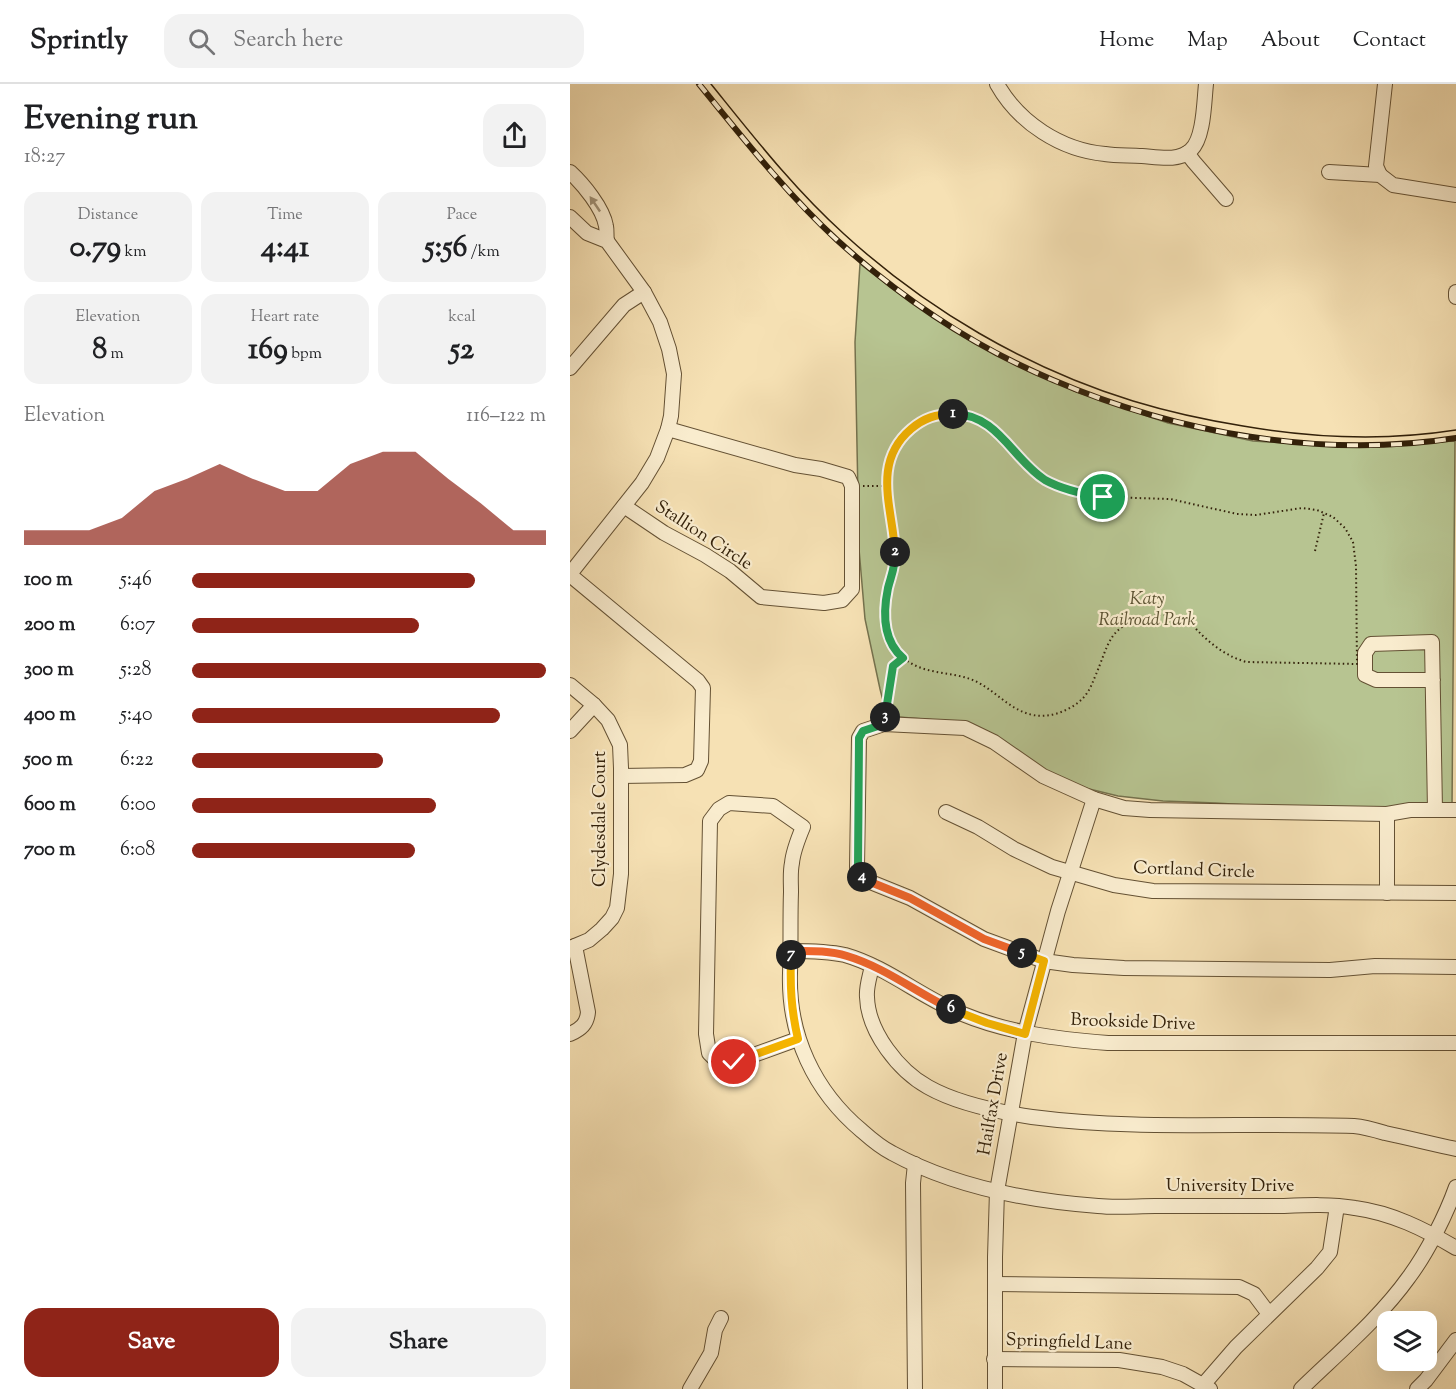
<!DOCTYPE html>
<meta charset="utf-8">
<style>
body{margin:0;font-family:"Sorts Mill Goudy",serif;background:#f2f2f2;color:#202124;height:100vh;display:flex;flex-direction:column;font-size:22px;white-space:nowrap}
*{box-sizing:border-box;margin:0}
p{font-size:20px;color:#757577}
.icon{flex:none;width:33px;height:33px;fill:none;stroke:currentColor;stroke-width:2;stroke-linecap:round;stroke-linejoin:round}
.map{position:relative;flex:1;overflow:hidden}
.drawer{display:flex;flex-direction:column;background:#fff;width:570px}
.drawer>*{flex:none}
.fabs{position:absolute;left:807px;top:1227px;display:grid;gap:12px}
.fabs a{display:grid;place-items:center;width:60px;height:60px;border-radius:12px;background:#fff;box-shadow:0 6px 24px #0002;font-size:30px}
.pin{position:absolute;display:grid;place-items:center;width:51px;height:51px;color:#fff;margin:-26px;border:3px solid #fff;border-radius:50%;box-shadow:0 2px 6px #0007}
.km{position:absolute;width:30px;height:30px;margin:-15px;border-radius:50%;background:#222;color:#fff;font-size:16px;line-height:30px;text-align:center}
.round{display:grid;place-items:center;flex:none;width:63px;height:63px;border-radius:18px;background:#f2f2f2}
.summary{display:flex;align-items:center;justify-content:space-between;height:102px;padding:0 24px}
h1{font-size:33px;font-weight:700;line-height:45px}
.metrics{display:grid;grid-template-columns:repeat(3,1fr);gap:9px;height:102px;padding:6px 24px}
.metrics div{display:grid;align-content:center;border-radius:15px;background:#f2f2f2;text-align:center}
.metrics b{font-size:30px;font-weight:700}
.metrics small{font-size:16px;font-weight:400}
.metrics p{font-size:16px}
.chart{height:168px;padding:12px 24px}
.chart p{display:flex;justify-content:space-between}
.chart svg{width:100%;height:108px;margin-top:6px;fill:#8f2418;opacity:.7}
.primary-button{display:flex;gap:12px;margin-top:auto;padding:12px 24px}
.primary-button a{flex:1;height:69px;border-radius:18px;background:#8f2418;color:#fff;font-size:24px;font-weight:700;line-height:69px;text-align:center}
.primary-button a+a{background:#f2f2f2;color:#202124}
ul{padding:0 24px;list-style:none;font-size:20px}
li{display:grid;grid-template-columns:96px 72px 1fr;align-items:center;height:45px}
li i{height:15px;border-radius:8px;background:#8f2418}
header{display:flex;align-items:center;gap:36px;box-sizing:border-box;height:84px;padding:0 30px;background:#fff;border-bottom:2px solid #e0e0e0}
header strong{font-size:28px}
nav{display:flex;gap:33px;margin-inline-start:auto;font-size:21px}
.search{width:420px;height:54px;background:#f2f2f2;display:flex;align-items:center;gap:15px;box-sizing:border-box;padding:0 21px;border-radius:18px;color:#757577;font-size:22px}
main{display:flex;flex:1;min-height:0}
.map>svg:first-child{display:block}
.green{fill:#b7c491;stroke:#75724e;stroke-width:1.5}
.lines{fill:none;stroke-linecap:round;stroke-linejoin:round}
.minor-casing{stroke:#645134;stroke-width:16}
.path{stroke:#33210a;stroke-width:2;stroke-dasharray:1.5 3;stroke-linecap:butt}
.minor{stroke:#f9ecce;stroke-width:14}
.tram{stroke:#33210a;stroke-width:1.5}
.rail-casing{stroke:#33210a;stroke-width:6}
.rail{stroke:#f9ecce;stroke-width:4;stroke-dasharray:11;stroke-linecap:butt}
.oneway{fill:#a09176}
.split-1-casing{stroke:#fff;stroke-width:12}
.split-2-casing{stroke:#fff;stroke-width:12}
.split-3-casing{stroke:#fff;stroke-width:12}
.split-4-casing{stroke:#fff;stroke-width:12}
.split-5-casing{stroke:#fff;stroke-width:12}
.split-6-casing{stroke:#fff;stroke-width:12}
.split-7-casing{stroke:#fff;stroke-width:12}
.split-8-casing{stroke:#fff;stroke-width:12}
.split-1{stroke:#22a559;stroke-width:8}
.split-2{stroke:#f5b400;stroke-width:8}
.split-3{stroke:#22a559;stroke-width:8}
.split-4{stroke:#22a559;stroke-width:8}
.split-5{stroke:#f0652b;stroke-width:8}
.split-6{stroke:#f5b400;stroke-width:8}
.split-7{stroke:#f0652b;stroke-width:8}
.split-8{stroke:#f5b400;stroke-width:8}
.labels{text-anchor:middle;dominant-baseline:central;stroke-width:4.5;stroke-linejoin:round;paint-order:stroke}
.street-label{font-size:18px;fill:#33210a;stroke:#f9ecce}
.park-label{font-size:18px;font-style:italic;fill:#5b5232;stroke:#f9ecce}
</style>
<header>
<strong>Sprintly</strong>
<div class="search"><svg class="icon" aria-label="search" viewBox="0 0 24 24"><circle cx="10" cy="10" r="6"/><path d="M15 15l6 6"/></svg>Search here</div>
<nav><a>Home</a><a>Map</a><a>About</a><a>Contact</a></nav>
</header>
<main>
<section class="drawer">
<div class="summary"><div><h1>Evening run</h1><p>18:27</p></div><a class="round"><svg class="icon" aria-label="share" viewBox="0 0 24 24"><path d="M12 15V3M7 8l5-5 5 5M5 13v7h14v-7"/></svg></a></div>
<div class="metrics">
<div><p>Distance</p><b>0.79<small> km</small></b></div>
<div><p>Time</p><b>4:41</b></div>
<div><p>Pace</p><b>5:56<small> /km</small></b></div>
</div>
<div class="metrics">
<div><p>Elevation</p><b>8<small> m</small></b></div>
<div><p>Heart rate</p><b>169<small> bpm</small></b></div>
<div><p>kcal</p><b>52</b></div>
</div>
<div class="chart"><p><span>Elevation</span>116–122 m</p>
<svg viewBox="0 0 160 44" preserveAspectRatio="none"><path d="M0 44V38L10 38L20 38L30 33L40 22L50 17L60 11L70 17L80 22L90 22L100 11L110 6L120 6L130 17L140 27L150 38L160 38V44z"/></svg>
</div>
<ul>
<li><b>100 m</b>5:46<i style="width:80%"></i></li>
<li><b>200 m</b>6:07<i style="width:64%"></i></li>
<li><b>300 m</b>5:28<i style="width:100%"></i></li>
<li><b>400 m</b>5:40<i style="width:87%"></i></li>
<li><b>500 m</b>6:22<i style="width:54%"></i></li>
<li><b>600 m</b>6:00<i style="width:69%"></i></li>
<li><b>700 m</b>6:08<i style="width:63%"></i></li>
</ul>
<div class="primary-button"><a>Save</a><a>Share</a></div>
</section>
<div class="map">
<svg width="886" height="1305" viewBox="0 0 886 1305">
<rect width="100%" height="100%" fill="#f6e1b4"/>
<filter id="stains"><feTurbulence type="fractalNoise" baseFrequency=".00333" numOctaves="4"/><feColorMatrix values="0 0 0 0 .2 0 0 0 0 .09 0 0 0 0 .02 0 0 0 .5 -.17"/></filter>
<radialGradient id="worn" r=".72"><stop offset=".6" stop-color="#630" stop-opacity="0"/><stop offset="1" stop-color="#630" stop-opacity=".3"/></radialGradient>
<path class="green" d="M290,180L323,205L394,253L504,307L598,339L683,357L776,363L885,357L882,723L724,724L646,719L593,717L548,712L507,702L474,688L390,638L317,632L310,605L295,535L289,465L285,258Z"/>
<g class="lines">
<g class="minor-casing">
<g id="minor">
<path d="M427,0C449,39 491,66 535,70C547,72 560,71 572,72C587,73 609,78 621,66C634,54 634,18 636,0"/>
<path d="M617,69L624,78L656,115"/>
<path d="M0,88C13,100 33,124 36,142C37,147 36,152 37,157"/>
<path d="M759,88L810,91L823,101L886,111"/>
<path d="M810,91L806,82L815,0"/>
<path d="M0,133L17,149L37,157L74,208L90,238L99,265L104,290L101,332L98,345L87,374L72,399L0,490"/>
<path d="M886,208V213"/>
<path d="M0,284L54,221L74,208"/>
<path d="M54,422L94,449L135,471L160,487L191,513L254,519L272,516L282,505V402L278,393L251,385L225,381L98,345"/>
<path d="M0,491L128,597L133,604L131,677L127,686L115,691L51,692"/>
<path d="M863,596H806L795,591V569L801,560L862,558L865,726"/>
<path d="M0,601L24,621L38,636L50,661L51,684V790L47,824L42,834L32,845L19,856L0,864"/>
<path d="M0,647L24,621"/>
<path d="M886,726H840L817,730L580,726L554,724L524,715L473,692L424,658L395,644L314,640L293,647L289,654L287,783L293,795L340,814L414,855L474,877L503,881L554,884L760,886L805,882L886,883"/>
<path d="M376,728L408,743L444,765L482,783L544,801L583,807L886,809"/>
<path d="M817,730V809"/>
<path d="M221,867C239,867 257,867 275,871C317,883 351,913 390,929C438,949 487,955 538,959H886"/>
<path d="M302,882C300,892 296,903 297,913C298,948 329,987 358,1003C388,1020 429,1028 462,1033C569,1047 677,1038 784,1042C795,1043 805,1046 815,1049C839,1054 862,1060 886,1065"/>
<path d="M0,950C11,945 17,940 18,928L5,862"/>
<path d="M228,955L164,978L147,977L139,969L136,950L140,737L149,725L159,719L203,722L233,743C228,755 223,767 222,779C220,788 221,798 221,808C220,835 221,862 220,889C218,951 244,1007 292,1047C301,1055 312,1064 322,1069C384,1103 460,1117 528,1122C547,1124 567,1122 585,1122C628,1122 671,1122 714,1122C738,1121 762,1120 785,1124C822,1129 854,1145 886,1164"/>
<path d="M425,1200L669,1203L684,1210L699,1230"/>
<path d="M424,1275L549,1276L592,1283L613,1290L640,1305"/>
<path d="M633,1301L666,1263L747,1184L760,1168L767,1122"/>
<path d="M120,1305L141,1269L145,1246L151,1234"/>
<path d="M345,1305L343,1099L345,1080"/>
<path d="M425,1305V1173L427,1107L455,949L488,827L524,715"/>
<path d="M731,1305C768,1269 809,1235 839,1193C857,1169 876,1131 886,1103"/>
<path d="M847,1305L856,1296L886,1256"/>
</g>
</g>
<g class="path">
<path d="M368,330H391L413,337L431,351L451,376L475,395L503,408L533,413L600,415L667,430L686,431L732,424L747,426L763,433L775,444L783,458L786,482L787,580L676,578C670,576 664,574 659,571C649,566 638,557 630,549C626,545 622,540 617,537C607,531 592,530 581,532C537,541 540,559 524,595C521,603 517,611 510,617C497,628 479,634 463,631C438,626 423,603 400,595C381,588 357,590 339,578C331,573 323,564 319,554C312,536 315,515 320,496C322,489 325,481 326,474C326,459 322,444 320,429C315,393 315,362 347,339C353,335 361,333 368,330Z"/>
<path d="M293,402H317"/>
<path d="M745,467L754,429"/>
<path d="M315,628L323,582L333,574"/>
</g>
<use href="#minor" class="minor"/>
<path class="tram" d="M141,0C183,52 224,105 274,150C356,225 456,284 563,317C599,328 636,336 673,342C743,354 816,357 886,346"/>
<g class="rail-casing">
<path id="rail" d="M129,0C173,54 216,109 267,156C330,213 404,263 483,296C607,349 751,375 886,354"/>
</g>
<use href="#rail" class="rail"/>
</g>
<defs><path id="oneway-solid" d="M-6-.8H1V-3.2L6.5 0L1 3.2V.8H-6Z" transform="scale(1.5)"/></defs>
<use class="oneway" href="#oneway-solid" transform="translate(25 120) rotate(-124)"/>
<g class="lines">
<g class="split-1-casing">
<path id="split-1" d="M383,330C428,330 442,375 475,396C493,406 513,410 533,413"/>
</g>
<g class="split-2-casing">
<path id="split-2" d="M325,468C323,425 301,379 341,345C354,334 366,330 383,330"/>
</g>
<g class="split-3-casing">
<path id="split-3" d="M315,633L323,582L333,574C313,557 313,528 318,504C321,492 326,481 325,468"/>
</g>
<g class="split-4-casing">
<path id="split-4" d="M292,793L288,783L289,654L293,647L314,640L315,633"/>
</g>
<g class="split-5-casing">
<path id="split-5" d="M292,793L293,795L340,814L414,855L452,869"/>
</g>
<g class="split-6-casing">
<path id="split-6" d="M381,925L417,939L455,950L474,877L452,869"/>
</g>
<g class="split-7-casing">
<path id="split-7" d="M221,871V867C239,867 258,866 277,872C314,883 346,908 381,925"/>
</g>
<g class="split-8-casing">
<path id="split-8" d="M164,978L228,955C221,925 220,902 221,871"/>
</g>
<use href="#split-1" class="split-1"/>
<use href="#split-2" class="split-2"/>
<use href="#split-3" class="split-3"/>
<use href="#split-4" class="split-4"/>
<use href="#split-5" class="split-5"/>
<use href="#split-6" class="split-6"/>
<use href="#split-7" class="split-7"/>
<use href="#split-8" class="split-8"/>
</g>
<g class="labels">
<g class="street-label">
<text transform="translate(133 452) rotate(33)">Stallion Circle</text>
<text transform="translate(31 735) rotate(-90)">Clydesdale Court</text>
<text transform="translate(624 787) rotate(2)">Cortland Circle</text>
<text transform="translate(563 939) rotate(2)">Brookside Drive</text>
<text transform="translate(424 1020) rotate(-80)">Hailfax Drive</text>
<text x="660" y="1103">University Drive</text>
<text transform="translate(499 1259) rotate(2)">Springfield Lane</text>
</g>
<g class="park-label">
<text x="577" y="516">Katy<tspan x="577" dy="21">Railroad Park</tspan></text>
</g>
</g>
<rect width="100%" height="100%" filter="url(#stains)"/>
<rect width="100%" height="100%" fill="url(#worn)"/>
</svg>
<div class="fabs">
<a><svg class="icon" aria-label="layers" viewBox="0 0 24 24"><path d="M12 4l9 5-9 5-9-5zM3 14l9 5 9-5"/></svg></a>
</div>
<div class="pin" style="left:533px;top:413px;background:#1e9e55"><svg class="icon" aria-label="arrive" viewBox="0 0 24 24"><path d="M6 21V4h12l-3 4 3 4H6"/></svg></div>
<div class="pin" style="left:164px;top:978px;background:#d93025"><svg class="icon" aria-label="check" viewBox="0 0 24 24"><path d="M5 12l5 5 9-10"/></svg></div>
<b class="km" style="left:383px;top:330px">1</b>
<b class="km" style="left:325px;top:468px">2</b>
<b class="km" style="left:315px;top:633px">3</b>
<b class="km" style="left:292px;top:793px">4</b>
<b class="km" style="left:452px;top:869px">5</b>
<b class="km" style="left:381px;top:925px">6</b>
<b class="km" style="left:221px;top:871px">7</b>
</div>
</main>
